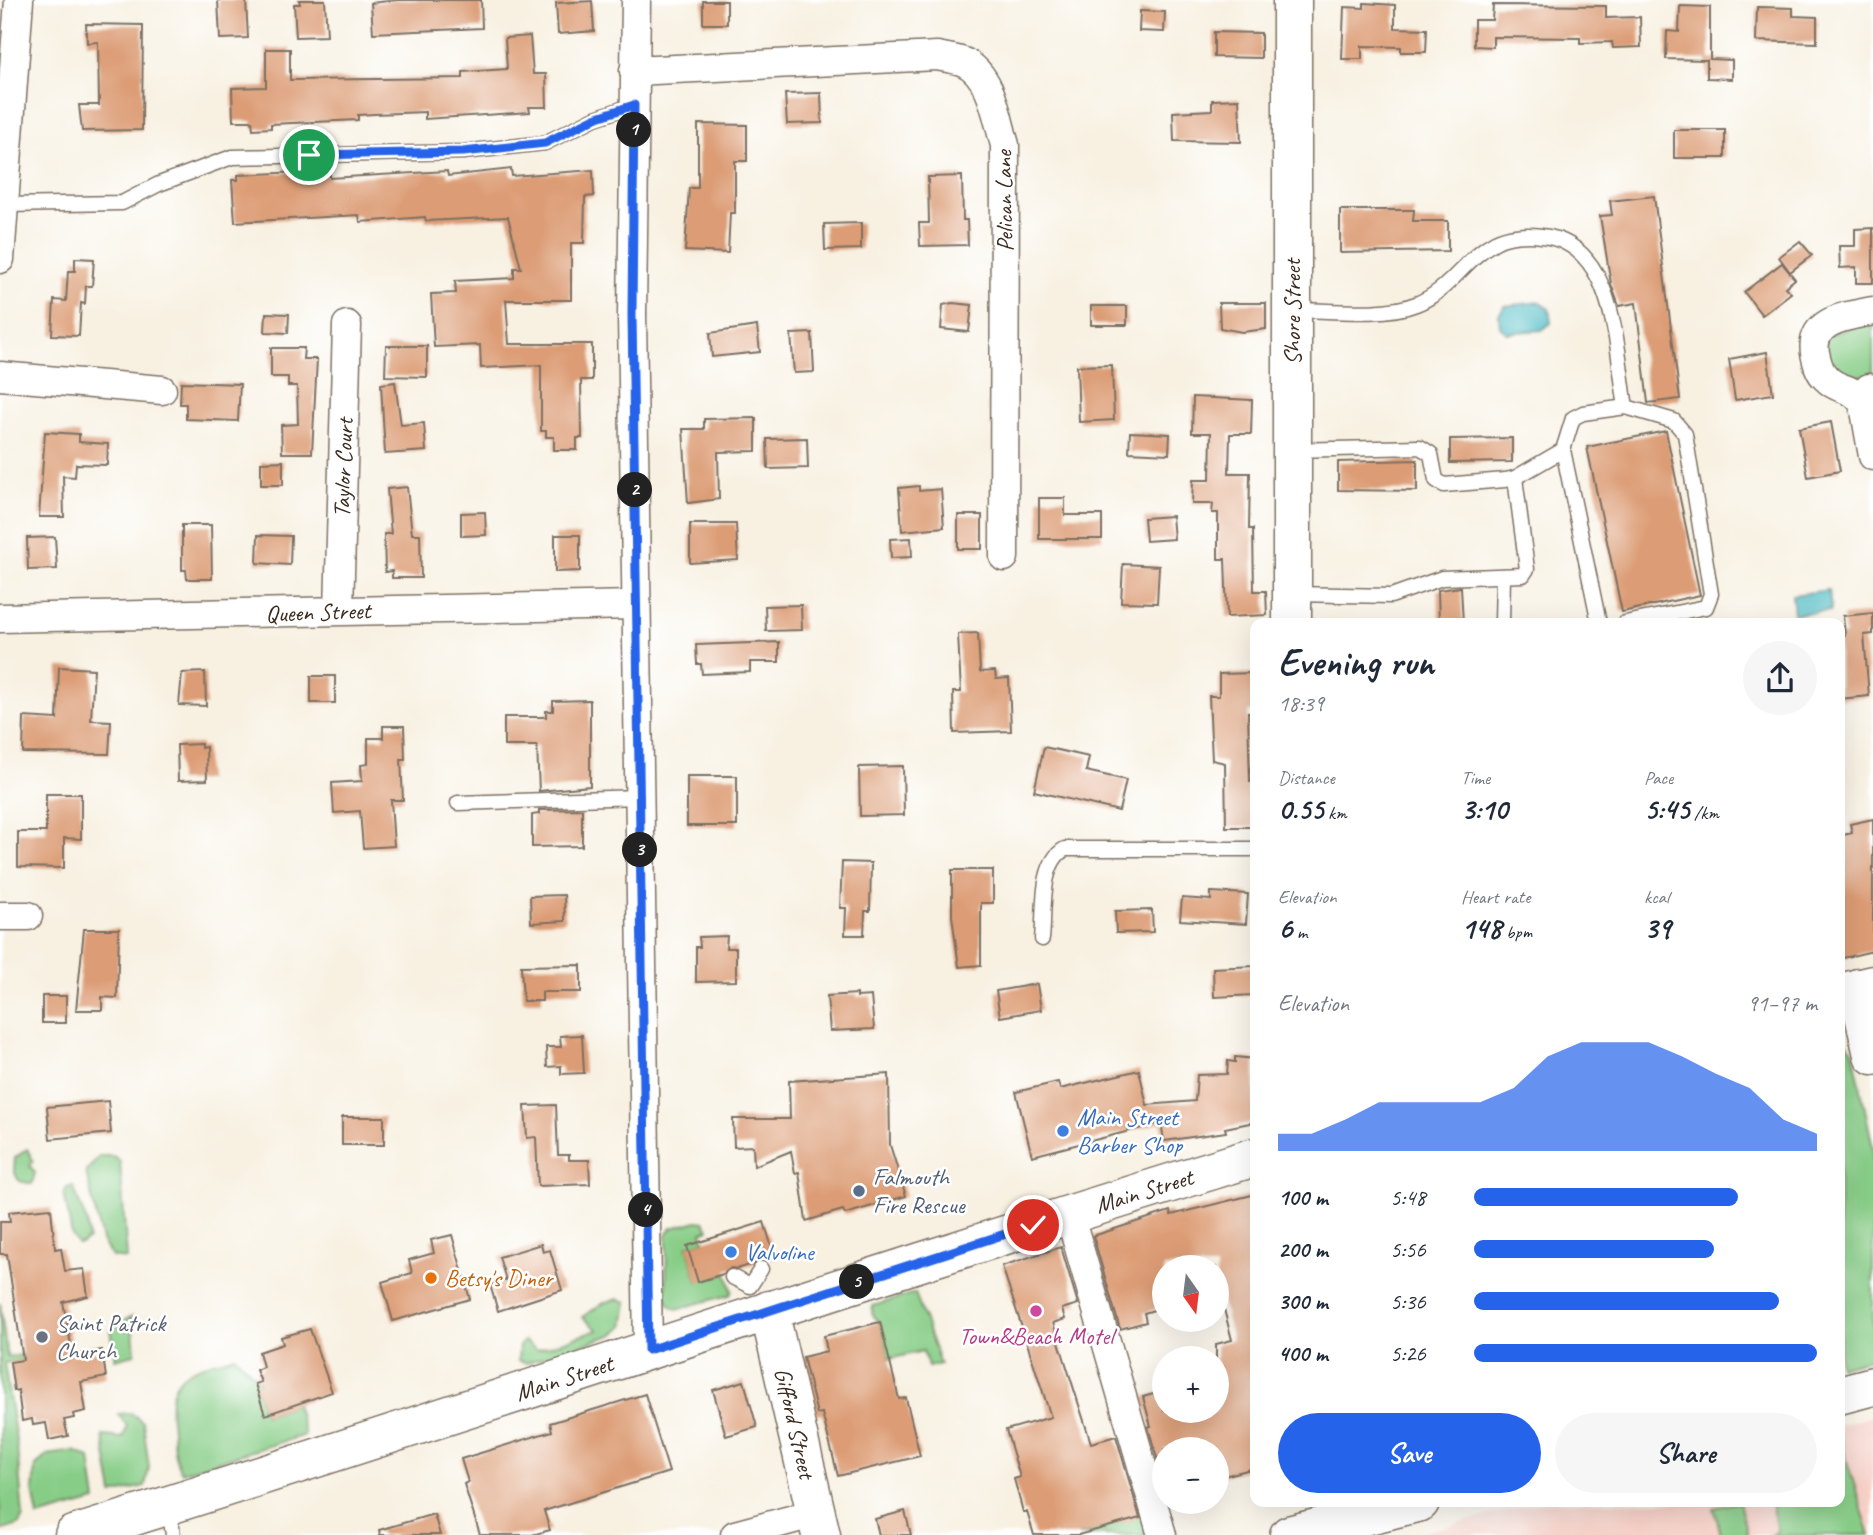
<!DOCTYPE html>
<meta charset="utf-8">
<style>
body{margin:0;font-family:Caveat,sans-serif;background:#f6f6f7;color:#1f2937;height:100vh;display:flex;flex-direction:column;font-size:26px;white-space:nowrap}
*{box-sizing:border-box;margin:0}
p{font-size:23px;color:#747a83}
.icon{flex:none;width:38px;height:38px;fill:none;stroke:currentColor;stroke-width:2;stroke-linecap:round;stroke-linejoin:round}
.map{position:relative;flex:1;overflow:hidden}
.details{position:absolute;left:1250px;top:618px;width:595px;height:889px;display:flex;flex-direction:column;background:#fff;border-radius:14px;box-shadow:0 7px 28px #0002}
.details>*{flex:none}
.needle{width:46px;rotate:166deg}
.fabs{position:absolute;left:1152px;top:1255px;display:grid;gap:14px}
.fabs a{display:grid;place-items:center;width:77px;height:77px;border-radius:50%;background:#fff;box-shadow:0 7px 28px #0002;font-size:35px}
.pin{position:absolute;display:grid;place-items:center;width:60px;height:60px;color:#fff;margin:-30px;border:4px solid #fff;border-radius:50%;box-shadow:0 2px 7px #0007}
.km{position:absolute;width:35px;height:35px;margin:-18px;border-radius:50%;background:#222;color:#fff;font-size:19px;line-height:35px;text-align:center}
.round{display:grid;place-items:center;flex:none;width:74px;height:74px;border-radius:37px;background:#f6f6f7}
.overview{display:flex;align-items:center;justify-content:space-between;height:119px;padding:0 28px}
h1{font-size:38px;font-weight:700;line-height:52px}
.metrics{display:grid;grid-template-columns:repeat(3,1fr);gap:10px;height:119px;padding:7px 28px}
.metrics div{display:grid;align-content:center}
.metrics b{font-size:30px;font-weight:700}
.metrics small{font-size:19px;font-weight:400}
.metrics p{font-size:19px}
.chart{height:196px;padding:14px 28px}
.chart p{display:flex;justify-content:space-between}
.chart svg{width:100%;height:126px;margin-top:7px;fill:#2563eb;opacity:.7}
.button{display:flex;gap:14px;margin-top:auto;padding:14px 28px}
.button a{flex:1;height:80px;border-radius:42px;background:#2563eb;color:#fff;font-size:28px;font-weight:700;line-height:80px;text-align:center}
.button a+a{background:#f6f6f7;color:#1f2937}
ul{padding:0 28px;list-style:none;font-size:23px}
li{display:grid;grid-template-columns:112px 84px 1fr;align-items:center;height:52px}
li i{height:18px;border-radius:9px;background:#2563eb}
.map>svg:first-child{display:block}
.built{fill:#f7d1c8}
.green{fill:#88cd87;stroke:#627c52;stroke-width:2}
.water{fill:#4ebcc4;stroke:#447371;stroke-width:2}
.building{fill:#dc9c75}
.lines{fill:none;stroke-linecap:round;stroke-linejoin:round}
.lane-casing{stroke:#7d7063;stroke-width:17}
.street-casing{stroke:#7d7063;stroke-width:31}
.secondary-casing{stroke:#7d7063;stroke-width:41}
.primary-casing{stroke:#7d7063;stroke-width:41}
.lane{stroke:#fff;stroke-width:14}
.street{stroke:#fff;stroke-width:28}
.secondary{stroke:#fff;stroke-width:38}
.primary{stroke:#fff;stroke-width:38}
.route-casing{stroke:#fff;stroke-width:14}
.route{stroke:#2563eb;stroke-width:9}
.shop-dot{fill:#3f7fe0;stroke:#fff;stroke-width:2.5}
.service-dot{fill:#5c6f8a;stroke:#fff;stroke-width:2.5}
.food-dot{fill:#e8710a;stroke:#fff;stroke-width:2.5}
.hotel-dot{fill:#d1479c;stroke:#fff;stroke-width:2.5}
.worship-dot{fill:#6b7280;stroke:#fff;stroke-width:2.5}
.labels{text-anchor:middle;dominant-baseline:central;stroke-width:5;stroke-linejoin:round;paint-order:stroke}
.street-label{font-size:24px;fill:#3b2a1e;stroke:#fff}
.shop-label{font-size:24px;fill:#366cbe;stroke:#fff;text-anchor:start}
.service-label{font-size:24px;fill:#4e5e75;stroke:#fff;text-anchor:start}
.food-label{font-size:24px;fill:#c56008;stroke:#fff;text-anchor:start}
.worship-label{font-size:24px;fill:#5b616d;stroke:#fff;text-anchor:start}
.hotel-label{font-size:24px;fill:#b23c85;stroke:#fff}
</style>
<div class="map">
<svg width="1873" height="1535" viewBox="0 0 1873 1535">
<rect width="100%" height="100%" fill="#fff"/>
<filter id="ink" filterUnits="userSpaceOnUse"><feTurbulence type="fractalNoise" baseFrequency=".0143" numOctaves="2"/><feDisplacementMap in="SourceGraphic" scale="14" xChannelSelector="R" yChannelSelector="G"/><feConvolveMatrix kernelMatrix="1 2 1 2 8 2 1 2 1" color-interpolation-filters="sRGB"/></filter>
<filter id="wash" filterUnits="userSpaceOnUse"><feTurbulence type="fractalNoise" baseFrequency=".00686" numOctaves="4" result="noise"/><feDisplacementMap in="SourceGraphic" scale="28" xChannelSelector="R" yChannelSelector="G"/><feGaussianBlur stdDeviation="1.57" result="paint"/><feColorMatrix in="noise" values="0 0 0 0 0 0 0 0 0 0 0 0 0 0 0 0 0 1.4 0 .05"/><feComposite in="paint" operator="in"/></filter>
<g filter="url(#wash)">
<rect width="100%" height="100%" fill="#f8f1e2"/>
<path class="built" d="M1873,1416V1535H1412L1542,1502H1839V1425Z"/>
<g class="green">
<path d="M1873,319V374L1844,379L1823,356L1827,336Z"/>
<path d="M1839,1033L1853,1050L1873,1148V1358L1839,1367Z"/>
<path d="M27,1149L33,1160L30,1166L35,1173L32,1184L19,1181L14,1171L15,1158Z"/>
<path d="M99,1156H113L120,1161L127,1259L112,1257L102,1241L86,1172Z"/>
<path d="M73,1186L87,1223L88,1239L81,1244H77L72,1236L64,1193L67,1188Z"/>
<path d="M697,1221L705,1222L709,1229L702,1232L704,1241L687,1246L698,1281L727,1273L732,1291L730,1295L677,1309L669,1304L666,1296L667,1234L672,1228Z"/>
<path d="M915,1293L940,1364L928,1367L923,1351L889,1359L880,1323L872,1314L873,1306Z"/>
<path d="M618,1299L627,1302L623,1327L612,1335L526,1363L518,1361L519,1346L524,1341L537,1350L598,1330L582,1317L604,1303Z"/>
<path d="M0,1303L7,1357L22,1355L23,1360L4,1363L17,1447L23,1516L19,1525L0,1531Z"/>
<path d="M132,1316L135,1354L115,1359L111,1329Z"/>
<path d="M235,1356L261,1382L255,1384L265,1415L296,1404L305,1435L182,1472C173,1460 174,1444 172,1430C164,1373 186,1369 235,1356Z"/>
<path d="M131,1413L143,1422L149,1468L145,1486L113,1494L103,1436L123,1438L127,1426L118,1414Z"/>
<path d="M1839,1436L1870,1535H1771L1777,1531L1771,1502H1839Z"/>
<path d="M74,1451L90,1458L96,1501L38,1517L33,1490L35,1467L47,1455Z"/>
<path d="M1739,1502L1747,1535H1721L1714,1508Z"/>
<path d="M1145,1516V1535H1078Z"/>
</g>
<g class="water">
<path d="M1539,302L1549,309L1551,323L1542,330L1507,333L1500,327L1499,314L1505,306Z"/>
<path d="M1829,590L1831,611L1794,614L1792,595Z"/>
</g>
<g id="blocks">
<g class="building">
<path d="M218,0H246L248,38L220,39Z"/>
<path d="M299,0H325L327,36L296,37L294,4H300Z"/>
<path d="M397,0H481L482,28L373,33L371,3Z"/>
<path d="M592,1L594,31L558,34L556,3Z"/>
<rect x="703" y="1" width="24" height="23"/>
<path d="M1364,3L1395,5V28L1427,29L1426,52H1401V47L1362,46V59H1342L1344,7L1364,8Z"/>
<path d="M1493,5L1606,6V18L1640,17L1641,47L1613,48L1612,42L1580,43V38L1493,37V47L1474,46V20H1492Z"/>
<path d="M1680,6L1710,7V59L1732,60V79L1707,78V60L1666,59L1667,31L1679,32Z"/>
<path d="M1757,7L1793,8V16L1817,17V43L1756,41Z"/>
<path d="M1140,11L1165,12L1164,32L1139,31Z"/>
<path d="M86,24L143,25L142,130L82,131L79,105H99L98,42L87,43Z"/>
<path d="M1214,32L1261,33V58L1214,57Z"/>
<path d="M530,36L533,74H546L547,107H529L530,112L425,119V112L374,114L358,115V120L271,124V128L253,129L252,121H233L232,88L266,87V49H290V80L463,78V72L507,69L505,38Z"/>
<path d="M821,93L822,123L787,124L785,94Z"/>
<path d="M1239,99L1241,142L1174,141L1173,112L1212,110V100Z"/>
<path d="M698,124L747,125V161H735V213H730L728,253L685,251L689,188H698Z"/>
<rect x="1674" y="130" width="51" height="28"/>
<path d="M511,169L512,176L593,170L594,196L585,197L584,243H571V300H506L509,344H592V380H581L582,438H577V450H554V437H546V431H541V365L481,368L480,345L434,347L431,294L456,293L455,281L514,278V268H521L508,217L426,221L425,217L360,222L359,215L235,222L232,180H238V175L323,171V175H330V178L447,171L448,176Z"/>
<path d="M962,176L963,220H967L968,245L920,246L919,223H929L928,177Z"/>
<path d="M1654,196L1680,399L1648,403L1636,303L1619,306L1611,284L1600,216L1612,215L1610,201Z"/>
<path d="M1340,210H1414L1413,221H1448V251L1340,253Z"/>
<path d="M861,223V249L825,250L824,224Z"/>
<path d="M1873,228V283H1856V267L1840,268L1839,246H1855V229Z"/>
<path d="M1800,241L1812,255L1790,272L1779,257Z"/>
<path d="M75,258L94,259L92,286H86L85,304L81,303L79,336L52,335L54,300L66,301L68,271H75Z"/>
<path d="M1782,263L1795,279L1785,287L1791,293L1762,315L1744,292Z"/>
<path d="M952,303L972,305L969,332L941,329L943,305Z"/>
<path d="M1219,303H1266V329L1242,332L1220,328Z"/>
<rect x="1091" y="306" width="36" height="19"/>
<path d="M266,313L289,314L288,333L265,332Z"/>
<path d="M757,326L760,352L712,357L710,333Z"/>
<path d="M812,333L814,372L794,373L791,334Z"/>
<path d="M386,346H427V377L385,376Z"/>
<path d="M271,348H304L303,359H317L312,453H282L281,425L298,424L297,386H288V377H271Z"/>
<path d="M1767,352L1773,394L1735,400L1729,359Z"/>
<path d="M1112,365L1114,420L1079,422L1077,366Z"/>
<path d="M181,382L240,384L238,421L186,419V404H180Z"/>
<path d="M395,382L401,425L424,423L426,451L385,454L381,384Z"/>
<path d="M1193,397L1252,400L1251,434H1230L1229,473H1250L1249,529H1253L1254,591H1266L1267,615L1227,617L1225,559H1218V513H1212L1213,504H1192L1193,480H1210L1211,433H1192Z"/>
<path d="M756,418V451L718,452L719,499L688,503L683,429H704V419Z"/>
<path d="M1831,422L1840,471L1808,477L1799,428Z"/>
<path d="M1666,431L1700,595L1622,612L1587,447Z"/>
<path d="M45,432L79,434V442L108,444L107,465L76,464L75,477L63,476L64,517H39Z"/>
<path d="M1130,432L1170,434L1169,454L1129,452Z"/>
<path d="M807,438L808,468L768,469L767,439Z"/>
<path d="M1512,438V462L1450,463V439Z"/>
<path d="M1417,460V491L1338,490V462Z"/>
<path d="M283,461V485H261V462Z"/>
<path d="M919,486V491L941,489L944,527L902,531L899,488Z"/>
<path d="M407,487L412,534H420L421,578H392V571L385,572L384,534H391L387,489Z"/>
<path d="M1039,498H1065V515H1102V539H1039Z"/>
<path d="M485,512L486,535L461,536V513Z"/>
<rect x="958" y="515" width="24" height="34"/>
<path d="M1172,516L1174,539L1146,541L1144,518Z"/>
<path d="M690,524H736L738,560L690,563Z"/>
<path d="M182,525H211L212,579H187L186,570H182Z"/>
<path d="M258,535L291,536L290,565L257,563Z"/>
<path d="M555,535H580V571L555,572Z"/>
<path d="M55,537L57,569L28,570L27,538Z"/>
<path d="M911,538L912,557L891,558L890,539Z"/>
<path d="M1123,564L1159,566L1157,603L1121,602Z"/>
<path d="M1461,587L1463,623H1439L1438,590Z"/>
<path d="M801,605L802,630L766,631L765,606Z"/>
<path d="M1873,613V634L1864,635L1869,696L1839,699V636L1845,635L1843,616Z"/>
<path d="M978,633L980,672L995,671L996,679L1009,678L1011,731L954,733L953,692H961L958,634Z"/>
<path d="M779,642V662H750V672L702,674L701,664H697L696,645Z"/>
<path d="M59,667L94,669L91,720L111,721L109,754L23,753L24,717L57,719Z"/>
<path d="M205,672L206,706L179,705L182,673Z"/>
<path d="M1255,673V712H1248L1250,782H1255V827H1226L1225,763L1212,760L1209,696H1219V674Z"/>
<rect x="311" y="676" width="24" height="27"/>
<path d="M590,700V786L539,791L537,746H504V717H546V711H553V701Z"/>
<path d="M383,726H404L405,759H401L403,800H391L394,846L363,848L360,811L334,813L332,783L362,781L361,765L368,764V738H383Z"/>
<path d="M201,744V748L206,747L207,780L178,781L177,745Z"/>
<path d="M1044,747L1089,757L1086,771L1126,780L1119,811L1034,791Z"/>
<path d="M903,766L904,815L860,816L859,767Z"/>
<rect x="687" y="776" width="50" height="50"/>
<path d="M46,794H81V839L64,838V868L18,867V832H46Z"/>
<path d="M582,809V846L532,847V815L539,814V810Z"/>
<path d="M1873,819V951L1839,959V836L1852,833L1850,824Z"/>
<path d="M842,862L871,863L870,911H865L864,935H845L846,908H840Z"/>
<path d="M952,870H993V903H981V965L959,967L952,916Z"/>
<path d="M1211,892L1248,894L1246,924L1180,920L1182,898L1211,900Z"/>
<path d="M564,895L565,921L531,923L530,896Z"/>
<path d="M1152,910L1153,932L1116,933L1115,911Z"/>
<path d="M84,929H119L117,998L102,997V1010H76Z"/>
<path d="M727,936L726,948H736V981L696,982V947H700L699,937Z"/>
<path d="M581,965V992H542V1001H523L521,966Z"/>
<path d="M1255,966V995L1214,997L1213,968Z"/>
<path d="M1037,984L1041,1010L1000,1017L996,991Z"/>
<path d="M857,994V997L871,996L874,1029L830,1031L827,996Z"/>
<rect x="42" y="996" width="24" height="27"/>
<path d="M582,1035L584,1073L561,1074V1066L547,1067L546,1047H561L560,1036Z"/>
<path d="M1235,1057L1255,1059V1122L1225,1128L1226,1132L1164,1141L1161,1123L1032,1156L1016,1092L1058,1082L1060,1089L1139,1070L1147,1105L1195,1101L1197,1075L1227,1074L1228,1061L1235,1062Z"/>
<path d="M889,1074L890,1145L906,1196L845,1214L843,1210L806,1221L799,1172L795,1173L791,1151L754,1166L753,1146L734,1147L733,1119H790L789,1081Z"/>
<path d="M108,1101L111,1133L50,1139L47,1107Z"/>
<path d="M556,1105L558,1155H569V1160H589L590,1184L538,1186L536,1137L527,1138L525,1106Z"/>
<rect x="342" y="1117" width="42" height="28"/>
<path d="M1252,1195L1255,1206V1468L1216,1478V1449H1164V1481L1148,1427L1151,1426L1143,1397L1164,1391V1410H1216V1344L1232,1340L1219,1290L1216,1291V1267H1164V1307L1144,1313L1146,1322L1120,1329L1093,1236L1170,1211L1171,1215Z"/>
<path d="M51,1208L55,1249L61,1248L65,1271L84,1269L88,1296L63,1302L73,1355L102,1350L106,1377L81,1382L86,1411L73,1414L74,1418L64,1420L68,1436L49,1440L46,1423L33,1425L32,1419L22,1421L18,1390L14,1391L10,1362L23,1360L7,1254H0V1222H10L9,1212Z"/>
<path d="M764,1222L775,1257L737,1269L731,1268L723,1274L698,1282L687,1246Z"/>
<path d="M452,1235L470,1299L393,1321L382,1282L412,1273L409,1260L434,1253L431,1240Z"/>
<path d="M541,1244L543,1252L550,1250L562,1290L498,1311L490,1285L506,1280L499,1257Z"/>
<path d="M1061,1247L1078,1304L1062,1309L1065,1319L1053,1323L1091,1443L1116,1436L1140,1518L1078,1535H1034L1027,1512H1023L1014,1479L1020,1477L1006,1430L1051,1417L1002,1266Z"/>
<path d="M880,1322L899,1399L906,1398L920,1456L838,1476L822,1413L817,1414L803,1357L827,1351L824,1336Z"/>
<path d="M310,1329L332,1392L265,1415L255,1384L261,1382L256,1370L263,1367L259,1352L283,1344L281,1337Z"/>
<path d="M744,1381L757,1427L726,1436L713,1390Z"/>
<path d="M645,1394L669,1472L544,1511L550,1530L532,1535H480L464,1484L468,1482L461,1459L552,1431L550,1423Z"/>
<path d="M905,1511L911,1535H879L875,1519Z"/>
<path d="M434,1514L440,1535H380L379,1530Z"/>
</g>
</g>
</g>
<g filter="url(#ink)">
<use href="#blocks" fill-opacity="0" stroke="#7d7063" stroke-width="2"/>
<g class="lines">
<g class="lane-casing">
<g id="lane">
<path d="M4,205L122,203L159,184L232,157L463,152L545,143L595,118L634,105"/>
<path d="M1292,450L1420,447L1431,454L1436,480L1444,485L1505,480L1515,478L1563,450L1573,418L1583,413L1626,407C1616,350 1616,243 1542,236C1527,234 1508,235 1495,242C1465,258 1450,291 1416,304C1384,317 1328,310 1294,310"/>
<path d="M1563,450L1599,623"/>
<path d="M1293,594L1391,596L1442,578L1523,575L1527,569L1515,478"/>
<path d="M1502,623L1503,576"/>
<path d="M1625,623L1706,607L1711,594L1685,434L1674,421L1626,407"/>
<path d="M458,803L639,797"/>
<path d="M1042,939C1045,913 1039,863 1065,849H1255"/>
<path d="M732,1277L750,1286L761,1269"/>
<path d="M169,1505L173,1535"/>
</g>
</g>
<g class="street-casing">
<g id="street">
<path d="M636,0L632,315L648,1350"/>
<path d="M634,71L937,56C946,58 956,59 964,62C992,75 997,118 1005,145L1004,557"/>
<path d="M0,259L19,0"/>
<path d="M0,376L162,390"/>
<path d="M1869,388L1864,405L1873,456"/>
<path d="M1864,405C1852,384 1840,393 1826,378C1819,372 1817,362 1815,353C1810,319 1848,316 1873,311"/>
<path d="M339,610L347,325"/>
<path d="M0,618L636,605"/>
<path d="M0,916H28"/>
<path d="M1069,1213L1162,1535"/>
<path d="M735,1535L816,1513"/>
</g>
</g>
<g class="secondary-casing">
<g id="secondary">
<path d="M1292,623V0"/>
<path d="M1858,988L1873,1055"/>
<path d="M769,1310L821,1535"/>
<path d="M1839,1395L1873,1386"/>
<path d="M1289,1535L1420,1502"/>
</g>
</g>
<g class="primary-casing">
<g id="primary">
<path d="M1839,993L1873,985"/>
<path d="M74,1535C468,1412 859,1278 1255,1157"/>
</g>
</g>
<use href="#lane" class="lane"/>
<use href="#street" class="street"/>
<use href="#secondary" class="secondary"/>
<use href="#primary" class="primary"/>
</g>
</g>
<g class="lines" filter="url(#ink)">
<g class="route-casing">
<path id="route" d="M309,155L463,152L545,143L595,118L634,105L632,315L648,1350L1033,1225"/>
</g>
<use href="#route" class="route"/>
</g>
<g class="shop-dot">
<circle cx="1063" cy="1131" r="7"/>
<circle cx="731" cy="1252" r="7"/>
</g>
<circle class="service-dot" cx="859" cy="1191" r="7"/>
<circle class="food-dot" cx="431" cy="1278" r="7"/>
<circle class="hotel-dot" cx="1036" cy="1311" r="7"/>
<circle class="worship-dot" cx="42" cy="1337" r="7"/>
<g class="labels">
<g class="street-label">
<text transform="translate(1004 201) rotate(-91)">Pelican Lane</text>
<text transform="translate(1292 312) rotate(-90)">Shore Street</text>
<text transform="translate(343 468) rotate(-88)">Taylor Court</text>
<text transform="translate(318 612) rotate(-2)">Queen Street</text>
<text transform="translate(1144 1191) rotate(-17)">Main Street</text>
<text transform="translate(564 1378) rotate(-18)">Main Street</text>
<text transform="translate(795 1423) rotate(77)">Gifford Street</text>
</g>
<g class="shop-label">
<text x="1077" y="1117">Main Street<tspan x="1077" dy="28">Barber Shop</tspan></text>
<text x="745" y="1252">Valvoline</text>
</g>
<g class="service-label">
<text x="873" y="1177">Falmouth<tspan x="873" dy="28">Fire Rescue</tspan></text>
</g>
<g class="food-label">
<text x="445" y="1278">Betsy's Diner</text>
</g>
<g class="worship-label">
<text x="56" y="1323">Saint Patrick<tspan x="56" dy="28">Church</tspan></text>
</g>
<g class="hotel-label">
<text x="1036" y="1336">Town&amp;Beach Motel</text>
</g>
</g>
</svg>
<div class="fabs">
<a><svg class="needle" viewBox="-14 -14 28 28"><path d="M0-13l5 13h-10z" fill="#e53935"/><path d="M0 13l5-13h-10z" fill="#747a83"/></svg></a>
<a>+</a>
<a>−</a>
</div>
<div class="pin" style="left:309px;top:155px;background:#1e9e55"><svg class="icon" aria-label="arrive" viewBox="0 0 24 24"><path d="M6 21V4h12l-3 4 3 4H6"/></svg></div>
<div class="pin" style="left:1033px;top:1225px;background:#d93025"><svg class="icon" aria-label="check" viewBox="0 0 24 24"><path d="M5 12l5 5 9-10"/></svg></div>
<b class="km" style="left:634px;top:130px">1</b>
<b class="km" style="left:635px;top:490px">2</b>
<b class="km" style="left:640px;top:850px">3</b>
<b class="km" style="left:646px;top:1210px">4</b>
<b class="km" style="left:857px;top:1282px">5</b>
<section class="details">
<div class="overview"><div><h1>Evening run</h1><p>18:39</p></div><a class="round"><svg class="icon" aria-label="share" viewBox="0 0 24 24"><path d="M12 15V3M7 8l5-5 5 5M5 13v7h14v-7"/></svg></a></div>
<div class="metrics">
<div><p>Distance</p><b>0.55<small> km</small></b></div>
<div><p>Time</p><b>3:10</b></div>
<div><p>Pace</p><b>5:45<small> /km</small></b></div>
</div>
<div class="metrics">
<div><p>Elevation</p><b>6<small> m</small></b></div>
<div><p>Heart rate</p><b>148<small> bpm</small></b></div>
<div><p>kcal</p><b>39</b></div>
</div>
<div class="chart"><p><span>Elevation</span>91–97 m</p>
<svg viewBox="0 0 160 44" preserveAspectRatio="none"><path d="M0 44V38L10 38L20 33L30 27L40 27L50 27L60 27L70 22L80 11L90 6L100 6L110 6L120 11L130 17L140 22L150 33L160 38V44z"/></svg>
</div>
<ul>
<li><b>100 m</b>5:48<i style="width:77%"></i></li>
<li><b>200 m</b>5:56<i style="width:70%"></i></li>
<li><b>300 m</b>5:36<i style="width:89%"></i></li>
<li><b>400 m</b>5:26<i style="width:100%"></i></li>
</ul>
<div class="button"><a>Save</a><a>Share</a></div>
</section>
</div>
